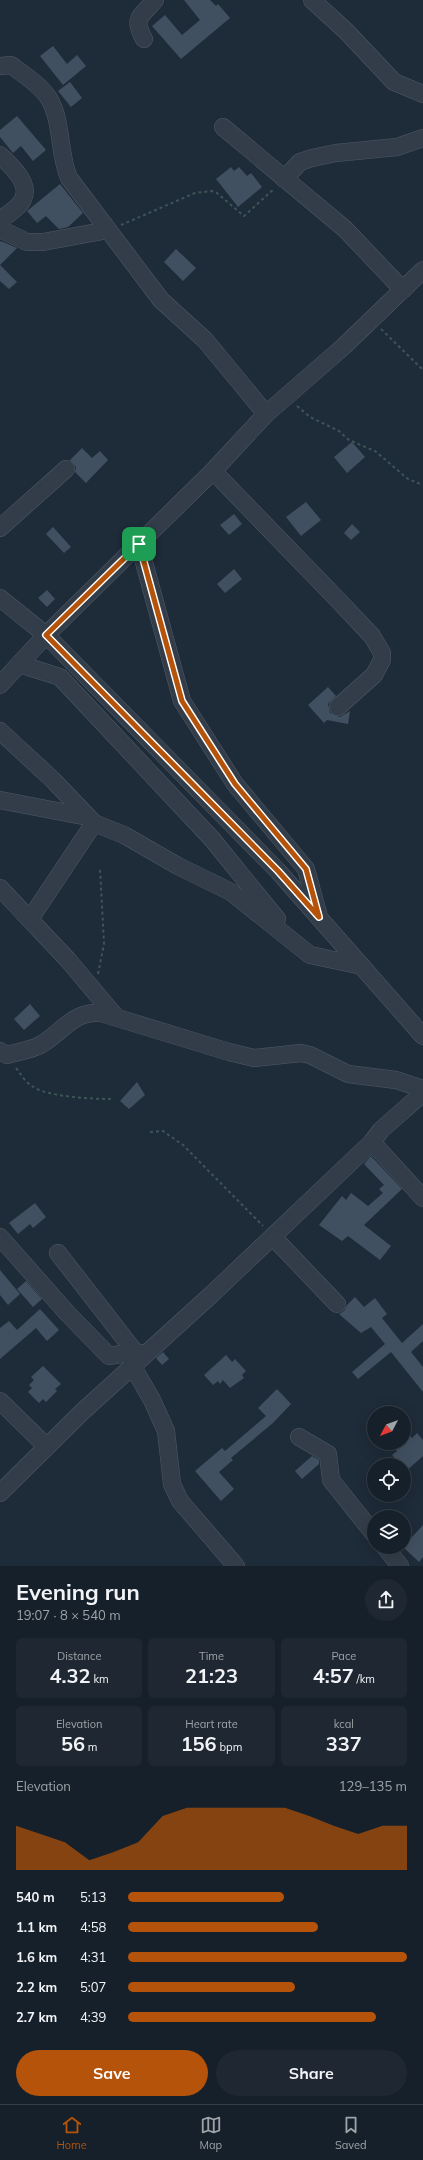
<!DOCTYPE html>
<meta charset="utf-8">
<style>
body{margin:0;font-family:Mulish,sans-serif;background:#1f2832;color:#f1f3f6;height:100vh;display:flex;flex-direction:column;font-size:15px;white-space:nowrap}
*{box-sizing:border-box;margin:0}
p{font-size:13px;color:#9ea3a8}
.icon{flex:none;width:22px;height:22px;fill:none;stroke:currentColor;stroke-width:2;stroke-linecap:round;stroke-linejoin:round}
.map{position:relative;height:1566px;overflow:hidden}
.details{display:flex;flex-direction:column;background:#16202a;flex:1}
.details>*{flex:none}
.needle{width:26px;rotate:229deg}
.buttons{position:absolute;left:367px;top:1406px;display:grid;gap:8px}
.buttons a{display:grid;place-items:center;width:44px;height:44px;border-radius:50%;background:#16202a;box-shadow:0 4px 16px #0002,0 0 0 1px #353e47;font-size:20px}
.pin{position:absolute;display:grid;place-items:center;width:34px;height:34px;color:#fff;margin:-17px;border-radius:8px;box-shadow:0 2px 6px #0006}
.round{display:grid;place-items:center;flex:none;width:42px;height:42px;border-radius:21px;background:#1f2832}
.headline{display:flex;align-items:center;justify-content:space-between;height:68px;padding:0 16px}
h1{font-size:22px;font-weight:700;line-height:30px}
.stats{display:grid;grid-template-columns:repeat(3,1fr);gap:6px;height:68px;padding:4px 16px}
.stats div{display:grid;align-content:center;border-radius:6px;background:#1f2832;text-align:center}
.stats b{font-size:20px;font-weight:700}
.stats small{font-size:11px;font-weight:400}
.stats p{font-size:11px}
.chart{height:112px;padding:8px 16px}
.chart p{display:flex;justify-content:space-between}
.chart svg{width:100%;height:72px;margin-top:4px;fill:#b45309;opacity:.7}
.cta{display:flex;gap:8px;margin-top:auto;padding:8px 16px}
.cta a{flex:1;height:46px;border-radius:24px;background:#b45309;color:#fff;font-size:16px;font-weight:700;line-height:46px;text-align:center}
.cta a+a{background:#1f2832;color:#f1f3f6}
ul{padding:0 16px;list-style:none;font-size:13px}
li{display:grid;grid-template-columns:64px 48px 1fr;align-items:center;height:30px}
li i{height:10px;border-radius:5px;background:#b45309}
.tab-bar{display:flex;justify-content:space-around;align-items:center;height:56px;border-top:1px solid #353e47;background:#16202a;font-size:11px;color:#9ea3a8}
.tab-bar a{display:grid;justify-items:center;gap:2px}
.tab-bar .on{color:#b45309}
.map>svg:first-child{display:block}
.building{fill:#415061}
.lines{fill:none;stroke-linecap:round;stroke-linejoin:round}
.minor-casing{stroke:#4f5a67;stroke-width:18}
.path{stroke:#3e5557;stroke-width:2;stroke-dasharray:3 3;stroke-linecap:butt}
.minor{stroke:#323d49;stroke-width:17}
.route-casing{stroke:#fff;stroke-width:8}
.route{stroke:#b45309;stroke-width:5}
</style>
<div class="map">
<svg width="423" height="1566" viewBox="0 0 423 1566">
<rect width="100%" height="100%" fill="#1e2b38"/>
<g class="building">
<path d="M184,0H210L216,6L218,4L230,18L181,59L152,26L165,15L182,35L200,20Z"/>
<path d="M53,46L67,64L77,55L86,66L63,85L40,56Z"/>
<path d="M70,82L82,98L71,107L58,91Z"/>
<path d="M17,116L46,150L33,161L21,146L13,153L0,137V130Z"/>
<path d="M231,167L234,171L239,167L247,176L251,173L262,187L238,207L216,179Z"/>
<path d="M60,184L83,213L68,227L59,229L46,216L37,223L27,211Z"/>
<path d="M1,241L17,248L0,265V242Z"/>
<path d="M176,249L196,268L183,281L164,262Z"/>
<path d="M0,265L17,282L9,289L0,281Z"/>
<path d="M352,442L365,457L347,473L334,457Z"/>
<path d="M82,448L92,458L100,451L108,460L86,483L75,472L76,467L70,460Z"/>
<path d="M306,502L321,520L301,536L286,517Z"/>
<path d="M234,514L242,524L229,535L220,525Z"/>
<path d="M352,524L360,532L351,540L344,533Z"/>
<path d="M53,527L71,547L64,553L46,534Z"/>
<path d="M234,569L242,579L225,593L217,584Z"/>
<path d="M47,590L55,599L47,607L38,598Z"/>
<path d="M328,687L336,696L328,704L330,713L340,717L350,711L348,724L327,720L324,723L308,705Z"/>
<path d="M30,1004L40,1016L24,1030L14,1019Z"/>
<path d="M137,1082L145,1095L129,1109L120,1101Z"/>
<path d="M371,1156L402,1189L364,1225L391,1246L380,1260L348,1236L342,1241L319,1225L342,1196L346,1200L351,1193L368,1206L383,1193L379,1189L384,1185L364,1164Z"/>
<path d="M35,1203L46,1217L33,1228L30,1224L18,1234L9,1223Z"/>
<path d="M0,1270L20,1294L8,1305L0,1295Z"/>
<path d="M26,1281L42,1299L33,1307L17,1289Z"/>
<path d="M355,1297L364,1307L375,1298L387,1314L382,1318L402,1343L423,1324V1341L411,1352L423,1367V1392L391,1352L358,1379L352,1372L385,1344L371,1327L361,1333L339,1314L344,1311L347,1305Z"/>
<path d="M40,1309L59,1330L47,1341L36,1328L0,1359V1328L9,1321L17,1330Z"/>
<path d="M163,1352L169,1359L162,1365L156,1358Z"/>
<path d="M226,1355L232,1362L235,1359L246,1371L242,1375L244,1378L230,1388L223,1380L220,1384L218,1381L213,1385L204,1375Z"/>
<path d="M43,1366L61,1384L55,1389L57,1391L46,1402L43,1399L39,1403L28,1392L32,1388L29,1385L34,1380L31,1377Z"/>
<path d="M277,1389L291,1404L273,1423L231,1458L233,1460L219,1472L234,1489L221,1501L195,1471L222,1448L225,1451L266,1416L258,1408Z"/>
<path d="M404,1429L412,1438L417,1433L423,1440V1456L406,1471L404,1465H401L392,1455L397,1451L390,1443H404Z"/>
<path d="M312,1456L319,1460V1464L302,1479L295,1471Z"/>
<path d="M423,1525V1557L419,1562L403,1547Z"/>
</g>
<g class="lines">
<g class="minor-casing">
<g id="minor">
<path d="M312,0L346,31L394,82L423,94"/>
<path d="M144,39C132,17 141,17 155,0"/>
<path d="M0,66L11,65C23,74 39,84 48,97C63,120 58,153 69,178L161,300L205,340L266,414"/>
<path d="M223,127L345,229L403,290"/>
<path d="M0,155C10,165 31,183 23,199C20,207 7,215 0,220"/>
<path d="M284,179L300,162L312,158L336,153L397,147L423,138"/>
<path d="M0,229L27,242H43L108,230"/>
<path d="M213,471L338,600L372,636L382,653V660L374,675L338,707"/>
<path d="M0,528L66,469"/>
<path d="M139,544L182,701L235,784L306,869L318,913"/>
<path d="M0,598L46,635L278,871L423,1036"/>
<path d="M19,664L60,677L212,839L277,919"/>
<path d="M0,685L46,635L213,471L266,414L343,347L423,270"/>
<path d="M0,731L53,780L94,823"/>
<path d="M0,800L88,817"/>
<path d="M0,888L68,960L116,1017"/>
<path d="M30,919L94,823L124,835L178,866L231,892L310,955L362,966"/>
<path d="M0,1051L7,1055C18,1052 32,1050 42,1044C64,1030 74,1011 101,1013L229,1052L254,1058L301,1053L310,1055L348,1074L396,1080L423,1089"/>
<path d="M372,1142L423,1198"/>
<path d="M0,1237L68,1314L109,1356L135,1352L146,1354"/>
<path d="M273,1237L337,1304"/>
<path d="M58,1253L135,1352"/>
<path d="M133,1367L152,1400L166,1431L172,1484L180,1501L236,1566"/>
<path d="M0,1401L47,1447"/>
<path d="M299,1437L328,1454L331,1480L374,1534"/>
<path d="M0,1493L82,1412L212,1294L372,1142L381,1130L423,1093"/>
<path d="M385,1547L400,1566"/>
</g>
</g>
<g class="path">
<path d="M121,225L195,193L212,191L217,193L244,216L274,189"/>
<path d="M381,329L423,370"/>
<path d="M297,406L310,417L339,431L349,440L375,451L408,479L423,485"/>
<path d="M98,974L104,944L100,868"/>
<path d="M16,1068C21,1074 25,1082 32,1086C46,1097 93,1099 111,1099"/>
<path d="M150,1132L163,1131L183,1145L263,1226"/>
</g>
<use href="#minor" class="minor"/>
</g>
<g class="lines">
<g class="route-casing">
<path id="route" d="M139,544L182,701L235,784L306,869L319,917L278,871L46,635Z"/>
</g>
<use href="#route" class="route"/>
</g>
</svg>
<div class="buttons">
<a><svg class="needle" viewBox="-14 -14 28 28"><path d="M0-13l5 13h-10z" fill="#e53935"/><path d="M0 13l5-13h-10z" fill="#9ea3a8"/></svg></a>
<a><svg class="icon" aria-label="locate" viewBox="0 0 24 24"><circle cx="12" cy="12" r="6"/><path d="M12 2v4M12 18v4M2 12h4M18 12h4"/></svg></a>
<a><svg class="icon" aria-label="layers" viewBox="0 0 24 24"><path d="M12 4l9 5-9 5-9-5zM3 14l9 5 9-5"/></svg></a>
</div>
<div class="pin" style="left:139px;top:544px;background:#1e9e55"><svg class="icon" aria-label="arrive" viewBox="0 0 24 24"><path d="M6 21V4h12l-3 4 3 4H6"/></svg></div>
</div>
<section class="details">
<div class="headline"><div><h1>Evening run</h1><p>19:07 · 8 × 540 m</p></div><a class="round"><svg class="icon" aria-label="share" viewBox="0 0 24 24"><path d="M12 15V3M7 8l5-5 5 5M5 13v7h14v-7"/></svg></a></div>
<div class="stats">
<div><p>Distance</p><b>4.32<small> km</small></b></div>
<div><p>Time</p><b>21:23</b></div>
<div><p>Pace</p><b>4:57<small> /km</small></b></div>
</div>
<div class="stats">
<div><p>Elevation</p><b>56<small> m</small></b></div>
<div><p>Heart rate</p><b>156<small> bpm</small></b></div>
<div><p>kcal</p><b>337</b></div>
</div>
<div class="chart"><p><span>Elevation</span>129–135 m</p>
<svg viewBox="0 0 160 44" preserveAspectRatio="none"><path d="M0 44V17L10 22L20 27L30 38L40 33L50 27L60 11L70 6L80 6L90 6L100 6L110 6L120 11L130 17L140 22L150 17L160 17V44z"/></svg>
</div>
<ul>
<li><b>540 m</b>5:13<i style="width:56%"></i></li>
<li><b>1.1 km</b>4:58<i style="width:68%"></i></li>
<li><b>1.6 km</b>4:31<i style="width:100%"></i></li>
<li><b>2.2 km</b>5:07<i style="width:60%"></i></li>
<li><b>2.7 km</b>4:39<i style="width:89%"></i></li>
</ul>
<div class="cta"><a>Save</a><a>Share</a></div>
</section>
<nav class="tab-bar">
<a class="on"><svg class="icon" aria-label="home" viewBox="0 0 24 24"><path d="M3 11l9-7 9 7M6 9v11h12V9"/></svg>Home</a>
<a><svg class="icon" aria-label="map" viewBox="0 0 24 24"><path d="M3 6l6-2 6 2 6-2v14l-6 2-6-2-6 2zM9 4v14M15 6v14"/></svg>Map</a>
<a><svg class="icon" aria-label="saved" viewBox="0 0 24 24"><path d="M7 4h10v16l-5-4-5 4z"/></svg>Saved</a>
</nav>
